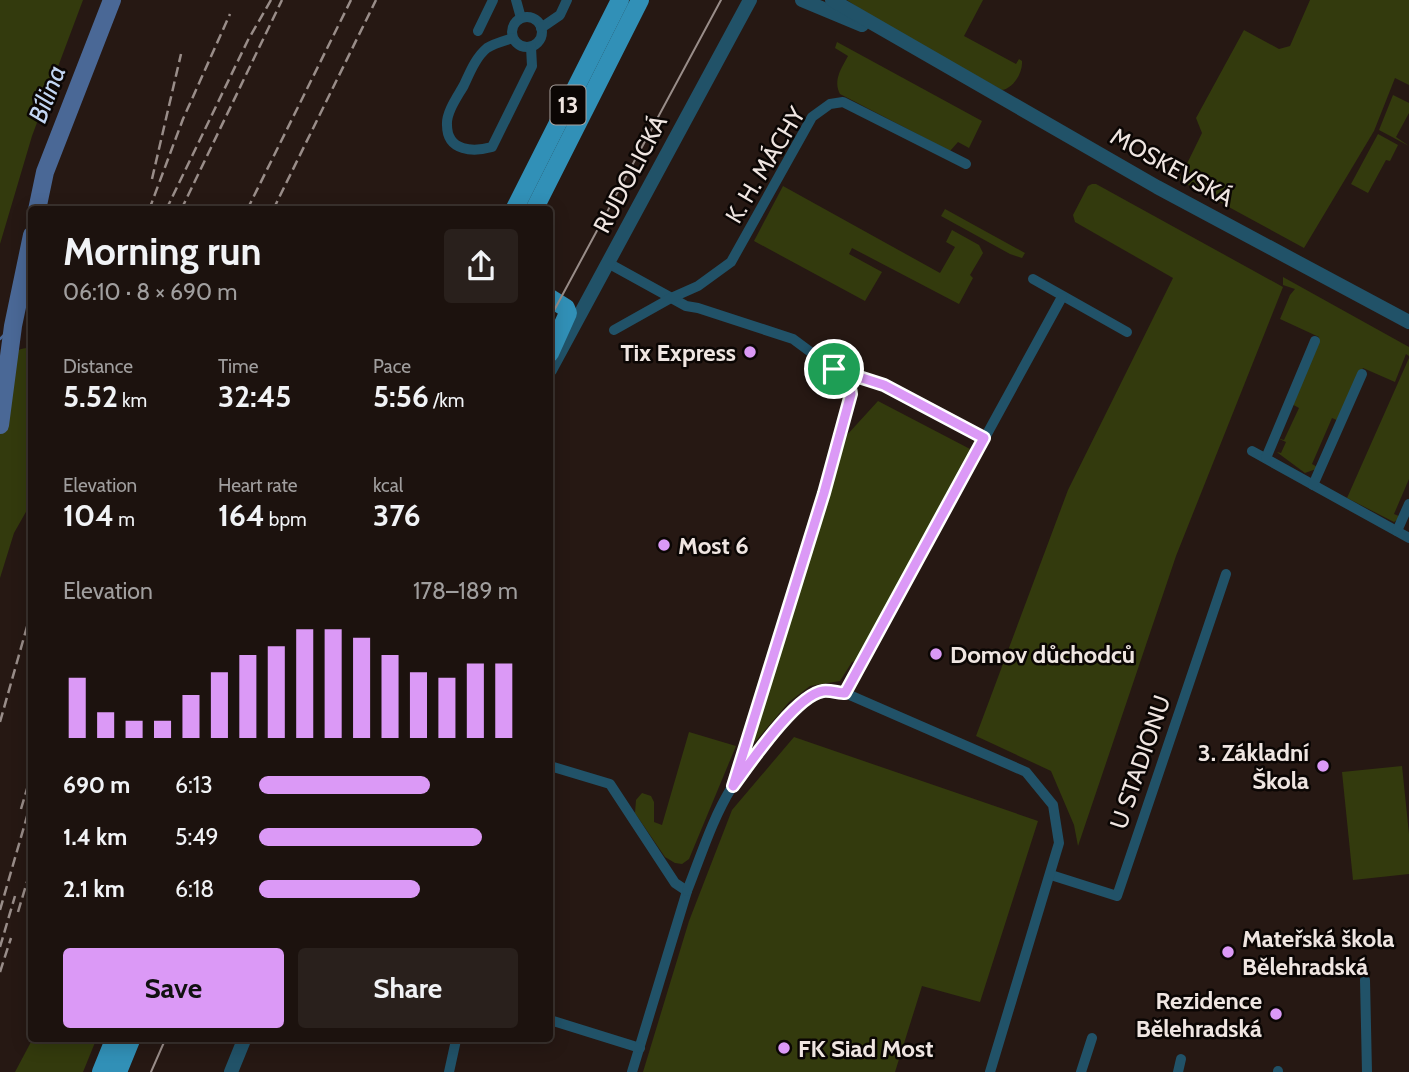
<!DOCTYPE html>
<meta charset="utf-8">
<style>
body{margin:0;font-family:Cabin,sans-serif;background:#29201c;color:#f1f3f6;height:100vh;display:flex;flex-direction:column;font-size:26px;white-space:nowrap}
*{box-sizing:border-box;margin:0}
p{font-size:23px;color:#a09e9e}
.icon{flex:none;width:38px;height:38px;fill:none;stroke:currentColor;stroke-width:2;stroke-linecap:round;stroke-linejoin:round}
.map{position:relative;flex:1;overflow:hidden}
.sheet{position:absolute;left:28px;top:206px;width:525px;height:836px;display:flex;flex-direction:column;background:#1c120e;border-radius:7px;box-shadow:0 4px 18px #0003,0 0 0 2px #3a322e}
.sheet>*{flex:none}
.pin{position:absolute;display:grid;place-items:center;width:60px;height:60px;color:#fff;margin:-30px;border:4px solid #fff;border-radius:50%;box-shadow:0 2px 7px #0007}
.round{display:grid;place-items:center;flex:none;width:74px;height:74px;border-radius:7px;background:#29201c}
.headline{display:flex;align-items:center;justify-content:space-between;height:119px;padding:0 35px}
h1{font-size:38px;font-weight:800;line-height:52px}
.metrics{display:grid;grid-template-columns:repeat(3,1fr);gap:10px;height:119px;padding:7px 35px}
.metrics div{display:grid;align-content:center}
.metrics b{font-size:30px;font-weight:800}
.metrics small{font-size:19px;font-weight:400}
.metrics p{font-size:19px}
.chart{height:196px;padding:14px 35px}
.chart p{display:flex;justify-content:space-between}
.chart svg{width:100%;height:126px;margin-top:7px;stroke:#db99f6;stroke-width:6}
.cta{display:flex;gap:14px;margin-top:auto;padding:14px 35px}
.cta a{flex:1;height:80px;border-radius:7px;background:#db99f6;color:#111;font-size:28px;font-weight:800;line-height:80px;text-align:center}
.cta a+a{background:#29201c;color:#f1f3f6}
ul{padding:0 35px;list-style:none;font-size:23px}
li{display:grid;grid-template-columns:112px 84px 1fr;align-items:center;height:52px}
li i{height:18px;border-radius:9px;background:#db99f6}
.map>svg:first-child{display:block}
.green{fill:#333a0d}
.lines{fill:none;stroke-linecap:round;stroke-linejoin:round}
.stream{stroke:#4a6896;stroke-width:2.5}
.river{stroke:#4a6896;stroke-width:18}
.minor{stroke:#215268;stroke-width:10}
.tertiary{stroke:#215268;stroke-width:14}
.trunk{stroke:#3190b7;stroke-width:18}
.tram{stroke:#998d89;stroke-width:2}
.rail{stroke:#998d89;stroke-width:2.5;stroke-dasharray:10 5;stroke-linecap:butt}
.route-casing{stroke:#fff;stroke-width:14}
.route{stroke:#db99f6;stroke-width:9}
.poi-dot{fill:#db99f6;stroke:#0b0604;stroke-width:2.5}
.labels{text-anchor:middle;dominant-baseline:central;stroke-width:5;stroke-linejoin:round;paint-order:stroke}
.shield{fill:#0b0604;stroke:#aba29f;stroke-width:2}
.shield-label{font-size:23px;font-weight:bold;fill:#efe5e1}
.street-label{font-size:24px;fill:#efe5e1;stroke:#0b0604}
.poi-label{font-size:24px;font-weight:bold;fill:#efe5e1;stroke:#0b0604;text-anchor:start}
.water-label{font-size:26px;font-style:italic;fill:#c3d6f3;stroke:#0b0604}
</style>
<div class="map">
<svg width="1409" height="1072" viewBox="0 0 1409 1072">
<rect width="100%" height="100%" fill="#261813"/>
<g class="green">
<path d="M0,0H83L32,136L0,244Z"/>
<path d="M847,0H983L964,36L1016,64L1019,59L1022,61C1023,72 1014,88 1002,90L880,23Z"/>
<path d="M1310,0H1409V85L1395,78L1374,131L1304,248L1179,180L1202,133L1196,118L1244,30L1279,49L1290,46Z"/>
<path d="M837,42L982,121L969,148L958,142L950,151L840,94C833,80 841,69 848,56L835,48Z"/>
<path d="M1393,95L1409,103V113L1396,137L1409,146L1379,130Z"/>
<path d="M1378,134L1398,145L1390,161L1386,160L1368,193L1351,184Z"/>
<path d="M1092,184H1096L1283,287L1176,556L1078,846L1074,825L1051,771L976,736L1068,490L1173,278L1075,222L1073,215L1088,186Z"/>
<path d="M783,186L940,273L955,247L946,242L952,230L979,245L983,253L970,275L973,278L959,304L852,248L849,254L882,272L865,301L754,241Z"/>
<path d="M945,209L1025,253L1022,258L1010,254L941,216Z"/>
<path d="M1283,277L1409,347V356L1406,354L1395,382L1363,368L1339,421L1332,418L1312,464L1319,468L1305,473L1278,453L1277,452L1281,453L1286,442L1277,438L1284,440L1299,408L1290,403L1319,337L1280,319L1290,295L1295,289L1283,285Z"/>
<path d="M31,347V503L14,533L0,578V359L21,349Z"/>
<path d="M1409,358V479L1394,514L1401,517L1394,522L1347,498Z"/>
<path d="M878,401L970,449L856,661L852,662L840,681L810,686L789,702L755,742L752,740L847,435Z"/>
<path d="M689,732L736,746L689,859L682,864L675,863L665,857L635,813L636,800L642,793L651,796L654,802V822L662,825Z"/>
<path d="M794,737L1038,821L980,1002L922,986L895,1072H643L689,921L732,810Z"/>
<path d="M1402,766L1409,834V874L1353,880L1342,772Z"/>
<path d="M32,1040H96L83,1072H15Z"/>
</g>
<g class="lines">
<path class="stream" d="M0,339L13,326"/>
<g class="river">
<path d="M37,210L45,172L112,0"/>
<path d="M0,425L13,326L32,235"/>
</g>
<g class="minor">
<path d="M516,0L521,18"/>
<circle cx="527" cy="32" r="15"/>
<path d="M541,28L560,15L567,0"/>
<path d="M478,31L493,0"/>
<path d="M513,38C504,41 495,43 487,48C476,57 470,72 464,85C458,96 446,112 447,125C447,152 474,152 492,147L532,66L531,47"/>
<path d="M608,263L686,306L698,308L793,339L847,379L851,386V394L847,409L824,493L735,779"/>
<path d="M1033,279L1127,332"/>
<path d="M614,330L671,298L698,286L731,262L812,117L830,104L843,102L966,164"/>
<path d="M840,371L884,385L984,438"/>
<path d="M1252,451L1409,538"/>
<path d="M1266,458L1315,341"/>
<path d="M1313,485L1362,374"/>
<path d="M1397,531L1409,504"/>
<path d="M845,693L1062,297"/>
<path d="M550,766L610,784L675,883L687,891L632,1072"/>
<path d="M1051,875L1117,896L1226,574"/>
<path d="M687,891C701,856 712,819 732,787C745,766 801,694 824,691C830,690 839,693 845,693L1026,772L1053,805L1059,843L990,1072"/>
<path d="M1365,980L1367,1072"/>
<path d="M550,1020L640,1048"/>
<path d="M449,1072L456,1040"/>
<path d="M1081,1072L1092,1038"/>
<path d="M1178,1072L1181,1059"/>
<path d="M1278,1072V1071"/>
</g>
<g class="tertiary">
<path d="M802,0L862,25"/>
<path d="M832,0L1157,187L1409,322"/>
<path d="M550,370L750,0"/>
<path d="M231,1072L244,1040"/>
</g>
<g class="trunk">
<path d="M514,210L620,0"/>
<path d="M534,210L640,0"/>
<path d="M550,298L566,308L568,313L550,353"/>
<path d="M101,1072L114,1040"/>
<path d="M118,1072L131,1040"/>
</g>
<g class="tram">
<path d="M550,318L721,0"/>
<path d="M151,1072L165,1040"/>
</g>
<g class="rail">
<path d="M152,179L181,54"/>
<path d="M149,210L183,119L230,14"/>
<path d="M166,210L248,40L271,0"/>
<path d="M181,210L282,0"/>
<path d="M247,210L351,0"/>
<path d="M273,210L376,0"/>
<path d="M0,722L32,609"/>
<path d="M21,809L32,772"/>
<path d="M0,910L32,799"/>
<path d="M18,912L32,865"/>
<path d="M0,947L15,896"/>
<path d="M0,972L11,938"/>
</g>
</g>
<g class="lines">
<g class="route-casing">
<path id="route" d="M834,369L884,385L984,438L845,693C839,693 830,690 823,691C796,695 750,763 733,786L824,493L851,394C850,381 843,377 834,369Z"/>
</g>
<use href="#route" class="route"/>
</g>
<g class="poi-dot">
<circle cx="750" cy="352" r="7"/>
<circle cx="664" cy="545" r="7"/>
<circle cx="936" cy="654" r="7"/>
<circle cx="1323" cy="766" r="7"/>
<circle cx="1228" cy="952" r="7"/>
<circle cx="1276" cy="1014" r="7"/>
<circle cx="784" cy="1048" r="7"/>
</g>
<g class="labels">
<rect class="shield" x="550.5" y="85.5" width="35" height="39" rx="5"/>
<g class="shield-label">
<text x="568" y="105">13</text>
</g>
<g class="street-label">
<text transform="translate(765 165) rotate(-59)">K. H. MÁCHY</text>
<text transform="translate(1172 167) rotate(29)">MOSKEVSKÁ</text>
<text transform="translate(630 174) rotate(-62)">RUDOLICKÁ</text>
<text transform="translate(1140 762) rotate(-71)">U STADIONU</text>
</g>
<g class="poi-label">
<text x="736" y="352" text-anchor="end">Tix Express</text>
<text x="678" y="545">Most 6</text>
<text x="950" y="654">Domov důchodců</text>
<text x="1309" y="752" text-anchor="end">3. Základní<tspan x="1309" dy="28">Škola</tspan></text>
<text x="1242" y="938">Mateřská škola<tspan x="1242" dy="28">Bělehradská</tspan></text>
<text x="1262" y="1000" text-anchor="end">Rezidence<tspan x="1262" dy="28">Bělehradská</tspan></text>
<text x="798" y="1048">FK Siad Most</text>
</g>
<g class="water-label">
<text transform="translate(47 94) rotate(-69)">Bílina</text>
</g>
</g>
</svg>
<div class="pin" style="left:834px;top:369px;background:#1e9e55"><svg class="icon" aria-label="arrive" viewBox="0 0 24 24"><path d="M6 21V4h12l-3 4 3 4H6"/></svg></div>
<section class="sheet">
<div class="headline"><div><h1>Morning run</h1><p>06:10 · 8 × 690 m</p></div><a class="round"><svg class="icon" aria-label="share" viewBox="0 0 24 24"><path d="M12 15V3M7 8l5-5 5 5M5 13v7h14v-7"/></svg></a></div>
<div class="metrics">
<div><p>Distance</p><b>5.52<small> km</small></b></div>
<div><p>Time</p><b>32:45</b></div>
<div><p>Pace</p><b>5:56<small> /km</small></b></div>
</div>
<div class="metrics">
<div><p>Elevation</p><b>104<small> m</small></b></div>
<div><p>Heart rate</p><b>164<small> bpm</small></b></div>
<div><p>kcal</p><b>376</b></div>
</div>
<div class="chart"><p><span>Elevation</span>178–189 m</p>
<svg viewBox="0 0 160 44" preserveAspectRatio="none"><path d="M5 44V23M15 44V35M25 44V38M35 44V38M45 44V29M55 44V21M65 44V15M75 44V12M85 44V6M95 44V6M105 44V9M115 44V15M125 44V21M135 44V23M145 44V18M155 44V18"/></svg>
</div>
<ul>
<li><b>690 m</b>6:13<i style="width:66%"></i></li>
<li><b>1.4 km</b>5:49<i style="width:86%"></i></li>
<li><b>2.1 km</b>6:18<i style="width:62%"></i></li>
</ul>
<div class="cta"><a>Save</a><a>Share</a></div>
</section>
</div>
